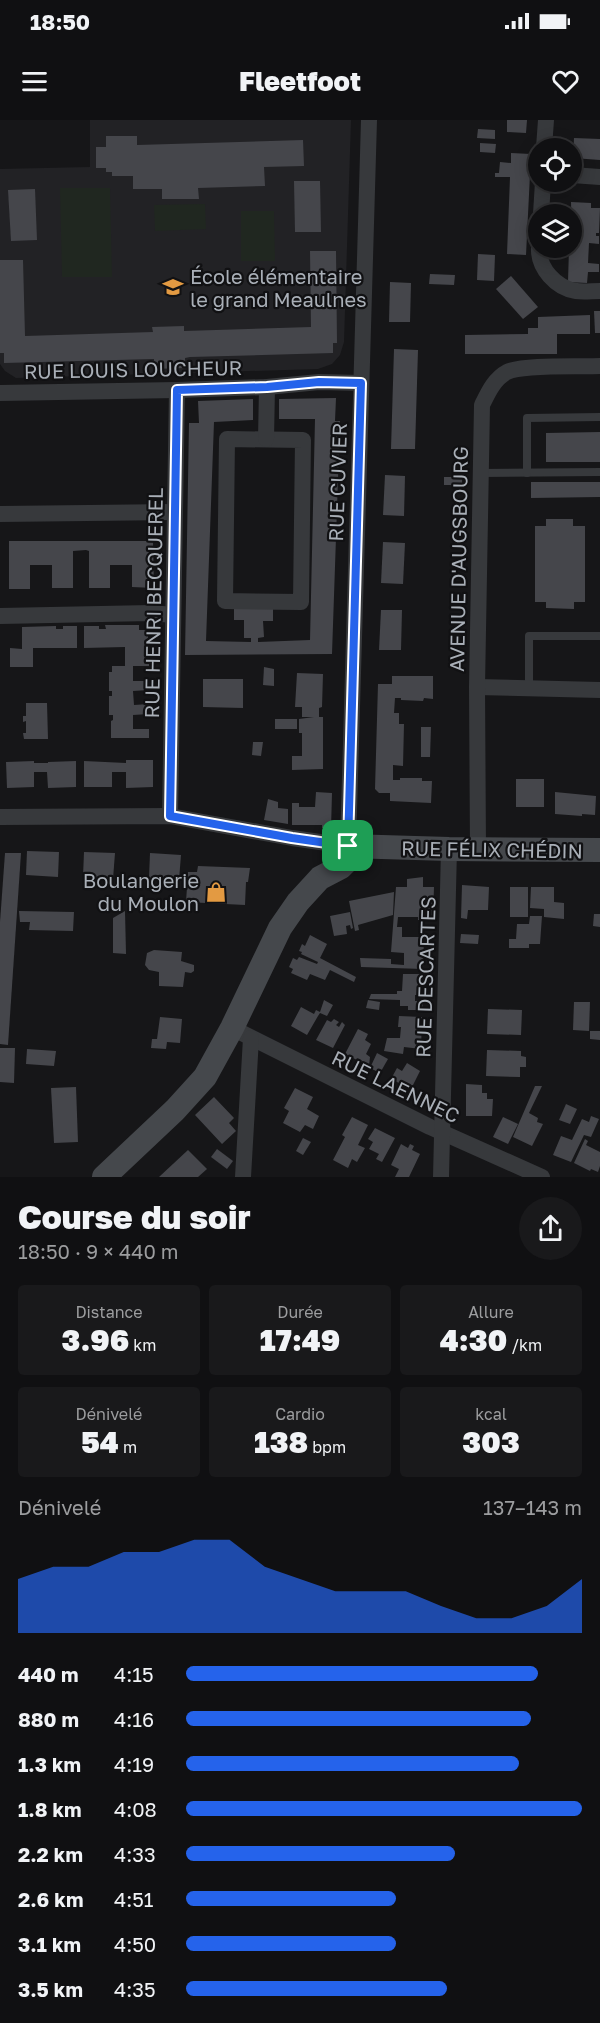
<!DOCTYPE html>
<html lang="fr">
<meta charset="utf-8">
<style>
body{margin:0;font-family:"Golos Text",sans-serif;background:#19191b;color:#f1f3f6;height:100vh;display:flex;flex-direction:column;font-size:22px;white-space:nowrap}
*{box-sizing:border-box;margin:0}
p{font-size:20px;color:#9c9d9f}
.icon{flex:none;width:33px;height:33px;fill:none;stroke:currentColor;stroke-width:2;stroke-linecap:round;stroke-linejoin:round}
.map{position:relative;height:1057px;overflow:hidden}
.details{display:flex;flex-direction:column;background:#101012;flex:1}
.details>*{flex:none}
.buttons{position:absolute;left:528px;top:18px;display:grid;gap:12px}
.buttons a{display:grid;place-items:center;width:54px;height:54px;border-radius:50%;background:#101012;box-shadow:0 3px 15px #0003,0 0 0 2px #303032;font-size:30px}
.pin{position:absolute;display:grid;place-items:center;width:51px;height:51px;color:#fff;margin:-26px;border-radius:12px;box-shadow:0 3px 9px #0006}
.round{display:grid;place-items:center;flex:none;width:63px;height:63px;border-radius:32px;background:#19191b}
.summary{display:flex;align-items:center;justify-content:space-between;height:102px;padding:0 18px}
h1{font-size:33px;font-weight:800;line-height:45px}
.metrics{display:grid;grid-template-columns:repeat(3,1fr);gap:9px;height:102px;padding:6px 18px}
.metrics div{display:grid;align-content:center;border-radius:6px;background:#19191b;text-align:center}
.metrics b{font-size:30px;font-weight:800}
.metrics small{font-size:16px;font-weight:400}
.metrics p{font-size:16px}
.chart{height:168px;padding:12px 18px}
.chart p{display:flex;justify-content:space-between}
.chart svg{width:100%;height:108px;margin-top:6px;fill:#2563eb;opacity:.7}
ul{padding:0 18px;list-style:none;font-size:20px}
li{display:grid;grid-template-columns:96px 72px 1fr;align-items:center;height:45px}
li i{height:15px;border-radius:8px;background:#2563eb}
.status{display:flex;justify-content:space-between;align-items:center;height:42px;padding:0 30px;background:#101012;direction:ltr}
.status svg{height:16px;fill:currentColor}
header{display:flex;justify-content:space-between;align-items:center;height:78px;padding:0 18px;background:#101012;font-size:27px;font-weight:800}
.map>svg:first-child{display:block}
.built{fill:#222225}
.green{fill:#202720}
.building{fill:#45464b}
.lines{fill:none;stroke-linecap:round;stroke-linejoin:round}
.lane{stroke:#37393c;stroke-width:8}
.street{stroke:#37393c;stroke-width:16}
.secondary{stroke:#45484c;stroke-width:24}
.route-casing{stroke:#fff;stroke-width:12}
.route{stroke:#2563eb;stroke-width:8}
.labels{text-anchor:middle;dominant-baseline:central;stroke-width:4.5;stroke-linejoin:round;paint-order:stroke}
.poi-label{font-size:20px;fill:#a9afb7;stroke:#111113;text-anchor:start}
.street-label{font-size:20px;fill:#a9afb7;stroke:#111113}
</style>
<div class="status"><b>18:50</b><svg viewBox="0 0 49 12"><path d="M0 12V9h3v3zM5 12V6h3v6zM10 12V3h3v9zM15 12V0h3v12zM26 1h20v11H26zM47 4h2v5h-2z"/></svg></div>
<header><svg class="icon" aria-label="menu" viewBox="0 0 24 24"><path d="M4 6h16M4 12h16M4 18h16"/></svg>Fleetfoot<svg class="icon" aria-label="heart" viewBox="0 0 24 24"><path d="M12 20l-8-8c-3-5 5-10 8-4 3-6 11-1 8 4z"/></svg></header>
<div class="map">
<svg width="600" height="1057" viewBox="0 0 600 1057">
<rect width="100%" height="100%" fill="#161618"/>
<path class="built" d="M90,0H351L344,222L340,235L332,244L318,249L16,258L5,251L0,244V49L90,47Z"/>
<g class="green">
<path d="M60,68H110L112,157H62Z"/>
<path d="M205,84L206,109L155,111L154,85Z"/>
<path d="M241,91H274L275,141H241Z"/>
</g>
<g class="building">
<path d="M507,0H527L526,13L507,12Z"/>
<path d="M478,9L495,10V19L477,18Z"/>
<path d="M106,16H137V25L303,20L304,46L264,47L265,66L198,68L199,79H162V69H133V56H112V52H106V48H96V27H106Z"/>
<path d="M574,18L600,19V40L573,38Z"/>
<path d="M480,23L496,24L495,33L480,32Z"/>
<path d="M511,33L531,34L526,135L507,134L510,57H495V53H499L500,42L511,43Z"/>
<path d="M294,61H320L321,112H295Z"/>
<path d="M35,69L37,120L11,121L8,70Z"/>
<path d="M571,82L591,83V88H600L599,113H596V116H599V124L589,123L588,143L599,144V152H588L587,163L568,162L569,128H572Z"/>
<path d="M310,131H336L337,223H333V233L190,237L185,238V248L154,249V239L4,243V233H0V140H23L25,216L153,212L152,207L184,206V211L311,207Z"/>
<path d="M478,134L495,135L494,161L477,160Z"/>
<path d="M430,154L455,155L454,165L429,164Z"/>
<path d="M511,156L538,187L523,199L496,169Z"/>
<path d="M390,162L411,163L410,202H389Z"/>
<path d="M594,191H600V213H595Z"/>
<path d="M590,195V214H557V234H465V215L528,214V208H538V197Z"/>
<path d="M394,229L418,230L415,329H391Z"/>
<path d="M336,278L335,301H340L332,534L185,535L189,303H199L198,281L253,279V300L214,302L206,521L251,522V518H244V500H234V486L273,487V501H263L264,517L258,518V522L310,520L315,299H279V279Z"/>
<path d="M600,312V342H546V313Z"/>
<path d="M385,355L405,356L404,396L383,395Z"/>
<rect x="444" y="357" width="18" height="8"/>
<path d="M531,362H600V377L531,378Z"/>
<path d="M546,399H573V406H585V482H574V489L546,488V482H535V406H546Z"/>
<path d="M9,421H153L154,468L132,467V445H110V468H89V431L86,430L73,431V468H52V445H30V469H9Z"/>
<path d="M383,422L405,423L403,464L381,463Z"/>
<path d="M381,490H402L401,530H379Z"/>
<path d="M105,505H139V510H148V527H145V535H149V546H133V561H149V570L133,571L134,585L149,584V594L133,595V609H149V618H111V601L113,600V595H109V576H112V571H109V552H112V546H125V527L84,528V506H99V509H106Z"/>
<path d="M56,506V509H63V506H77V528H33V547H10V528L22,529V507Z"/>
<path d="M264,547L274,549V566L263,565Z"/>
<path d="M297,553L323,554L322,587L319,588V597H323V649L292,650V636H302V613H299V599L314,597H302V587H295Z"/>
<path d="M392,556H433V579L424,578L423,581L401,580V578H395L394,593H399V604H404L403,646L393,645V660H400V658H422V661H432L431,683L390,681V673H379L375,669L378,564H392Z"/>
<path d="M203,559H243V588L203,587Z"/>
<path d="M26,583H47L48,619H24L23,613H26V601L23,602V596H26Z"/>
<rect x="275" y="599" width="22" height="10"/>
<path d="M421,607H431L430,637H421Z"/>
<path d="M253,622H263L261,636L252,635Z"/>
<path d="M126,640H153V667L126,668V652H112V667H84V641L126,643Z"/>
<path d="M34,641V643H48V642L76,641V667L48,668L47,652H34V667L7,668L6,642Z"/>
<rect x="516" y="659" width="28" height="28"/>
<path d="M316,672L332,673L331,709L322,708V705H292V683H299V687H315Z"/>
<path d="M555,672L596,676L595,695L582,694V696L555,694Z"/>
<path d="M268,679L278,682V688L288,689V704L264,700Z"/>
<path d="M27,731L59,732L58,757L26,755Z"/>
<path d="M84,732L115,733L113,759L83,757Z"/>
<path d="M5,733H21L8,925L0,924V802Z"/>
<path d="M150,733L181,735L179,760L149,758Z"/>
<path d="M198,746L250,748L248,762H246L245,785L186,782L188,752H197Z"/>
<path d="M423,757V767H434L433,797H425V800H418V797H398L397,807H402V817H424L423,849L361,847L360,838L391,839V844L404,845V833L391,832L396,767H407V759Z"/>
<path d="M462,765L489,767L488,790H468L467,799L461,798Z"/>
<rect x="510" y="767" width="18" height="30"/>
<path d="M531,767H554V782L564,783V799L544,797V789L530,788Z"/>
<path d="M394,772L393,795L358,805L359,810L355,811L349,781Z"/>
<path d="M19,791L74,792L73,811L29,810L30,802H20Z"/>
<path d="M125,791L126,834L113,833V798Z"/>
<path d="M350,792L353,808L351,809L350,805L346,806L347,814L334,816L330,796Z"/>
<path d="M594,794H600V807L593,806Z"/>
<path d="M530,796H542L540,824H529V828H509V819H516L517,804H529Z"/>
<path d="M461,814L479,815L478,824L460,823Z"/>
<path d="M310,815L327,824L320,838L356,857L354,862L330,850L325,860L310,854L307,860L291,853L293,849L289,847L293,838L297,840L299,837L317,844L318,842L301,834L302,832L299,831L302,824L305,826Z"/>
<path d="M154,830L182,832L181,841L194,845V851L191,853L185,852L183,867L159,866V852L149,850L145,845L147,833Z"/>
<path d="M403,854H424L423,875H415V881H423L422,890H408V886H400V880L369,879L371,874H397V871H402Z"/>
<path d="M324,880L333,885L327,896L320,893L318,896L307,915L291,906L301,887L314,894L316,890L320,892Z"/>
<path d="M368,880L380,882L379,890L366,888Z"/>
<path d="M574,882H590L589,911L573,910Z"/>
<path d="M488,889L522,890L521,915L487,914Z"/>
<path d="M399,896L422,897L421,929L404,927L403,934L384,931L387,918H400L401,907H398Z"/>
<path d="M160,897L182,899L180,923L167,922L166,929L151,928L152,919H157Z"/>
<path d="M334,899L339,902L336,905L339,907L342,902L345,905L333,928L316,920L327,900L331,902Z"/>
<path d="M358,909L368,914L365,920L371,924L366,934L370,937L369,946L345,934Z"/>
<path d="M590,911H600V920L590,919Z"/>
<path d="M0,928H15L14,963L0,962Z"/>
<path d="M27,929L56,931L54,946L26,944Z"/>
<path d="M487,930L521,931V936L526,937V947H520V957L486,956Z"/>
<path d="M377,933L388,939L380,953L370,948Z"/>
<path d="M407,943L420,951L411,969L391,959L397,948L402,951Z"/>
<path d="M466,964L482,965V973H487V979H493L492,996H466Z"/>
<path d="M535,966H542L529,993L538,998L537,1002L543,1004L532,1026L513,1017Z"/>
<path d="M76,967L78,1022L54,1023L51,968Z"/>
<path d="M295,968L313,977L307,989L319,996L313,1009L305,1005L300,1012L283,1003L289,991L284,988Z"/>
<path d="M214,977L234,998L229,1003L236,1011L222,1024L195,995Z"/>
<path d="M566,984L577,989L570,1004L559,1000Z"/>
<path d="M591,996L599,999L591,1017L584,1015L571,1042L553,1035L561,1016L572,1020L582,999L589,1002Z"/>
<path d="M352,997L368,1005L358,1025L365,1028L357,1042L352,1039L348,1048L333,1040L345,1017L342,1015Z"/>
<path d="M503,997L518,1004L508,1024L493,1017Z"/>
<path d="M375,1008L395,1018L382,1042L376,1039L379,1034L369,1029L373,1022L368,1019Z"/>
<path d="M303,1018L311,1022L303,1035L296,1031Z"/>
<path d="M585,1019L588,1021L586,1025L600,1032V1046L598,1052L591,1049L590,1051L574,1043Z"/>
<path d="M401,1024L408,1028L410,1024L414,1026L412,1030L420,1034L409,1057H395L399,1049L391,1045Z"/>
<path d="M217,1029L233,1041L227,1049L211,1037Z"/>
<path d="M188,1030L207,1049L198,1057H159Z"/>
</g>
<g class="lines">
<g class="lane">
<path d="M480,353L600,352"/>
<path d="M527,353V298L600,297"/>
<path d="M529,568V516H600"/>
</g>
<g class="street">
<path d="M544,28L546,0"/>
<path d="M572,55L600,57"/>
<path d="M541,94L543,62"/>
<path d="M539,128C538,148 556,168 576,171C583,172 592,171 600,171"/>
<path d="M0,273L177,270L267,267L319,262L361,263"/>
<path d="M227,319L303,320L301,482L225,481Z"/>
<path d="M266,319L267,267"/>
<path d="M0,394L175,392"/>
<path d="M0,496L151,493L173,495"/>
<path d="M477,567L600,570"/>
<path d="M170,696L177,270"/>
<path d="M0,697L170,696L292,718L348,726L369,0"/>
<path d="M478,729L477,567L482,285C488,273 494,259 507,252C524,244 579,247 600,246"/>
<path d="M232,908L430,1007L542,1057"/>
<path d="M243,1057L251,918"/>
<path d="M441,1057L449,729"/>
</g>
<path class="secondary" d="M104,1057L175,990L205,957L232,908L280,808L298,782L320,758L341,747L346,742L348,726L449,729L600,730"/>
</g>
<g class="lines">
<g class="route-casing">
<path id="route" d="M319,262L361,263L348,726L292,718L170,696L177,270L267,267Z"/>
</g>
<use href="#route" class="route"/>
</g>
<defs>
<g id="school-bare" transform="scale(1.62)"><path d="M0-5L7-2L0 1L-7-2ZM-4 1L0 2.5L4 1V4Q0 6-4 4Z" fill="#e39a42" stroke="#111113" stroke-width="2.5" paint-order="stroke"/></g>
<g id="shop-bare" transform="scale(1.62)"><path d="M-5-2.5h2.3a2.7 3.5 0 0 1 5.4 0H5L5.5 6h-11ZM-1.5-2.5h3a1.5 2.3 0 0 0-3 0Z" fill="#e39a42" stroke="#111113" stroke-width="2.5" paint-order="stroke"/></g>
</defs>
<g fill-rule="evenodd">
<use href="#school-bare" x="173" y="167"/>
<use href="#shop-bare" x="216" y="772"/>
</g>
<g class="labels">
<g class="poi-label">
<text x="190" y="156">École élémentaire<tspan x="190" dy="23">le grand Meaulnes</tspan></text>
<text x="199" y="760" text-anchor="end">Boulangerie<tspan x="199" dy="23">du Moulon</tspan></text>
</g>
<g class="street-label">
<text transform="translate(133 249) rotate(-1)">RUE LOUIS LOUCHEUR</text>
<text transform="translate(337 362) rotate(-88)">RUE CUVIER</text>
<text transform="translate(458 439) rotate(-89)">AVENUE D'AUGSBOURG</text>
<text transform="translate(153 483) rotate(-89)">RUE HENRI BECQUEREL</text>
<text transform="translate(492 729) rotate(1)">RUE FÉLIX CHÉDIN</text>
<text transform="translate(425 857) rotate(-88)">RUE DESCARTES</text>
<text transform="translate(396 966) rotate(26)">RUE LAENNEC</text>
</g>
</g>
</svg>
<div class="buttons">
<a><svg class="icon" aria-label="locate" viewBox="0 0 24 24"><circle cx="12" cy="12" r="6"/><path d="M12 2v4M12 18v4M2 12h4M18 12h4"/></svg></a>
<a><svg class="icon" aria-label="layers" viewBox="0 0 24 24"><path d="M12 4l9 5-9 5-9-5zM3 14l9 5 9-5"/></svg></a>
</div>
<div class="pin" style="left:348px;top:726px;background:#1e9e55"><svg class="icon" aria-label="arrive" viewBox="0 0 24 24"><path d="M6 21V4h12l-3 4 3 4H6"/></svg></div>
</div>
<section class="details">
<div class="summary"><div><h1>Course du soir</h1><p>18:50 · 9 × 440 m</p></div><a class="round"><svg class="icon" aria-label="share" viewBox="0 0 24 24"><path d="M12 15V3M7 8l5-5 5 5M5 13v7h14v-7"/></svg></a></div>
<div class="metrics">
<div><p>Distance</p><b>3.96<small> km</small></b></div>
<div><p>Durée</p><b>17:49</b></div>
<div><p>Allure</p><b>4:30<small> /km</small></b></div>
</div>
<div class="metrics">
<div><p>Dénivelé</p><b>54<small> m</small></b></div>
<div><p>Cardio</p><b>138<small> bpm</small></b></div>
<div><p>kcal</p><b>303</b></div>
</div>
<div class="chart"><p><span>Dénivelé</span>137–143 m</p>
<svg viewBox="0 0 160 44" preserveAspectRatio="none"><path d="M0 44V22L10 17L20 17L30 11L40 11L50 6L60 6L70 17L80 22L90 27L100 27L110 27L120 33L130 38L140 38L150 33L160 22V44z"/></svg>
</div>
<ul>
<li><b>440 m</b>4:15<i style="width:89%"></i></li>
<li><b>880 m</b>4:16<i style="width:87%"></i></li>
<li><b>1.3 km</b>4:19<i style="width:84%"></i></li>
<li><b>1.8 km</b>4:08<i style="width:100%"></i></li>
<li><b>2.2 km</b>4:33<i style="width:68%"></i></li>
<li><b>2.6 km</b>4:51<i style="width:53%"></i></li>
<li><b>3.1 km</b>4:50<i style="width:53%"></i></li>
<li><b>3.5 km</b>4:35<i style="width:66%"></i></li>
</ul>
</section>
